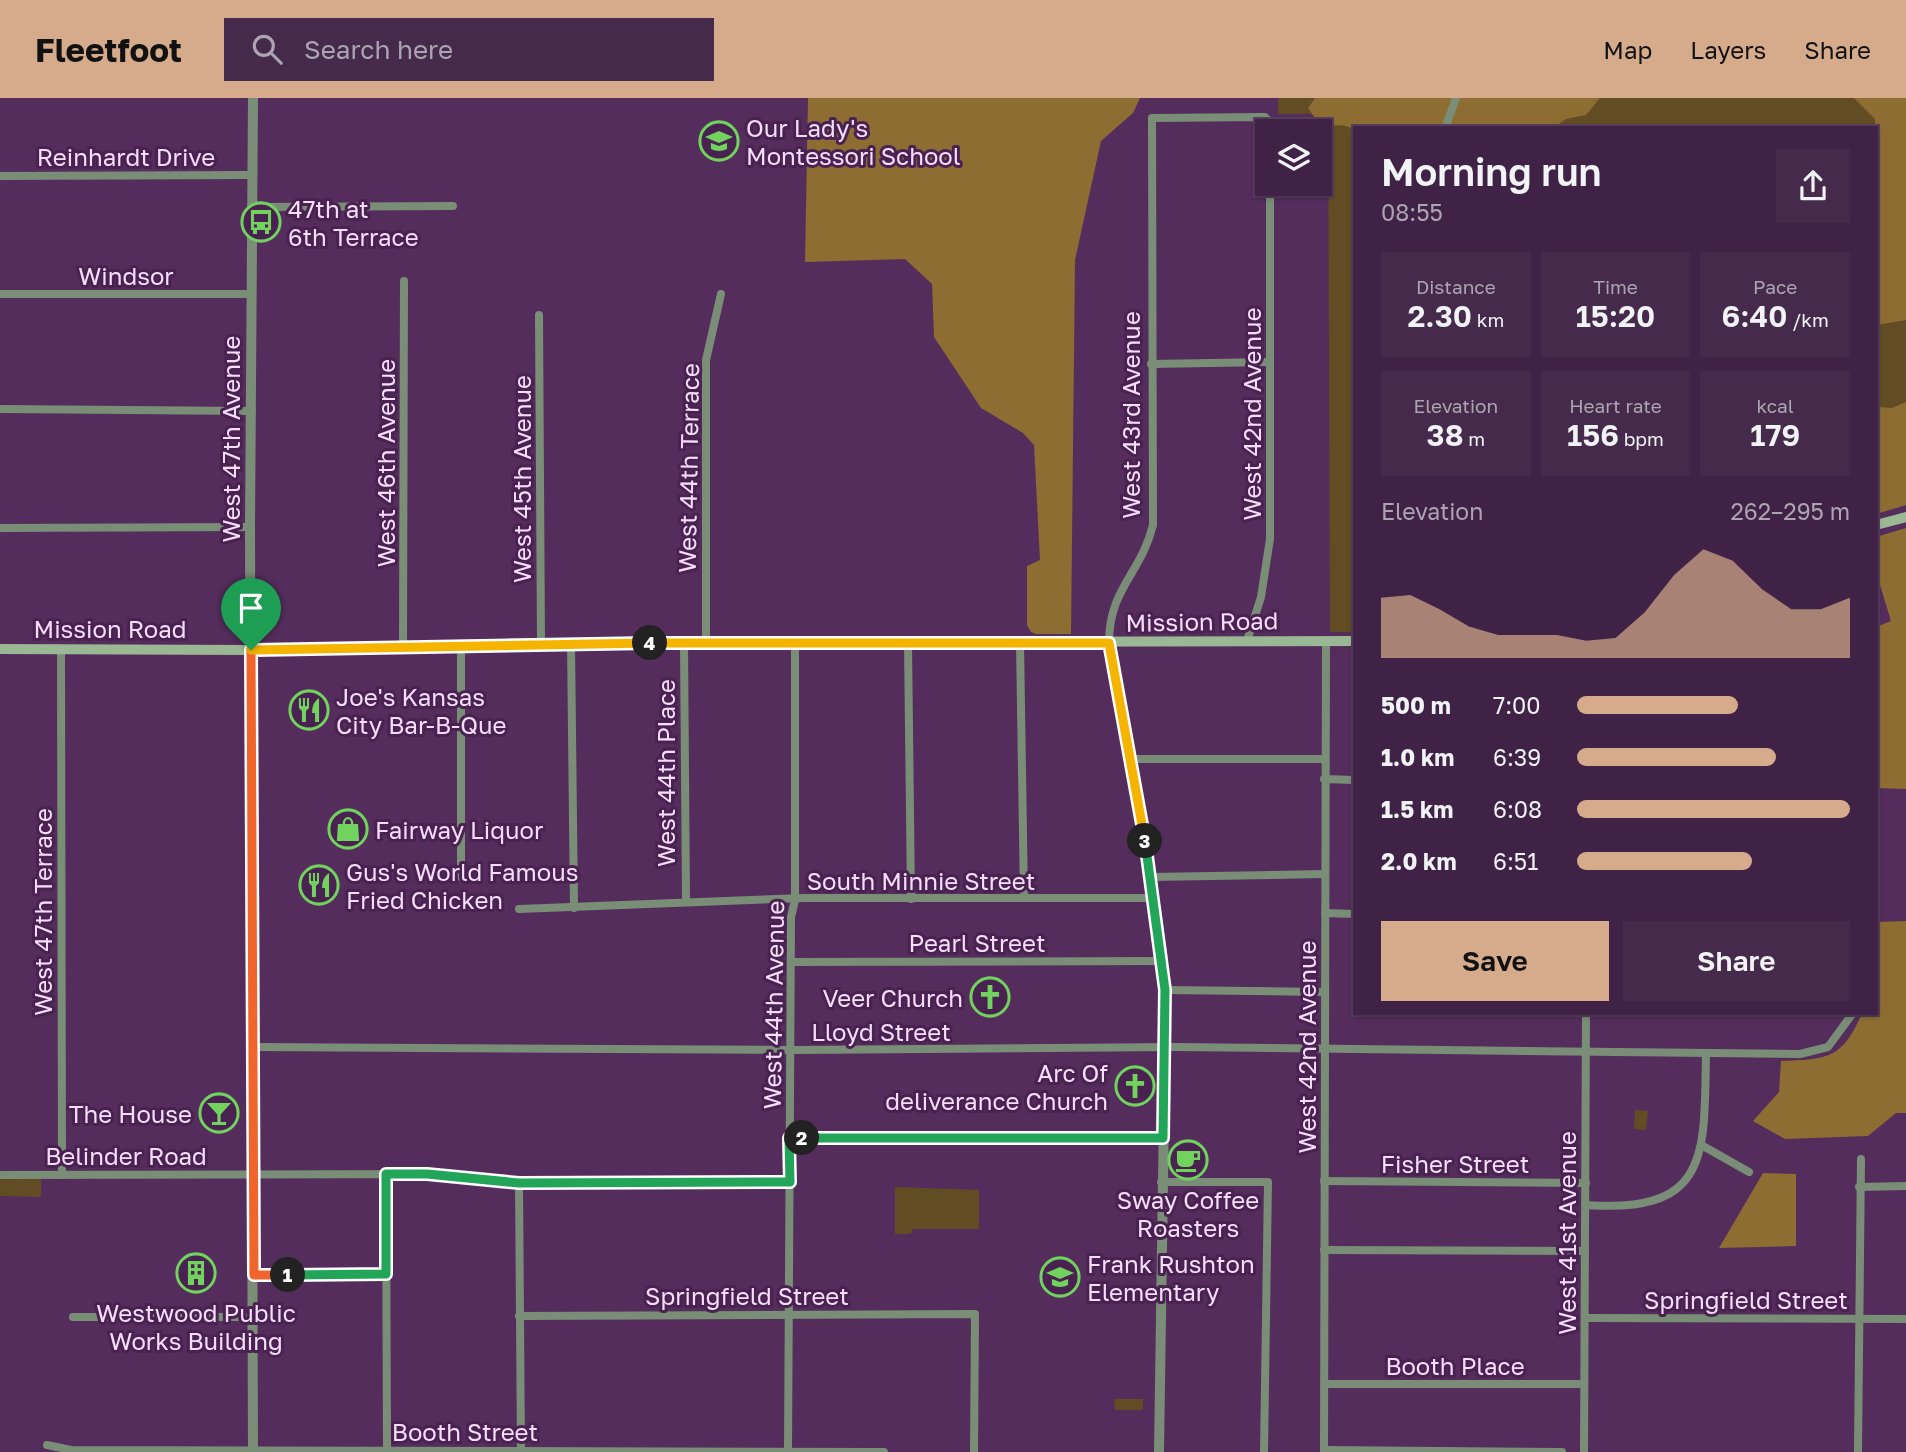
<!DOCTYPE html>
<meta charset="utf-8">
<style>
body{margin:0;font-family:"Golos Text",sans-serif;background:#462a4c;color:#f1f3f6;height:100vh;display:flex;flex-direction:column;font-size:26px;white-space:nowrap}
*{box-sizing:border-box;margin:0}
p{font-size:23px;color:#ada4b3}
.icon{flex:none;width:38px;height:38px;fill:none;stroke:currentColor;stroke-width:2;stroke-linecap:round;stroke-linejoin:round}
.map{position:relative;flex:1;overflow:hidden}
.side{position:absolute;left:1353px;top:28px;width:525px;height:889px;display:flex;flex-direction:column;background:#3f2245;border-radius:0px;box-shadow:0 2px 5px #0004,0 0 0 2px #583f5e}
.side>*{flex:none}
.buttons{position:absolute;left:1255px;top:21px;display:grid;gap:14px}
.buttons a{display:grid;place-items:center;width:77px;height:77px;border-radius:0px;background:#3f2245;box-shadow:0 2px 5px #0004,0 0 0 2px #583f5e;font-size:35px}
.pin{position:absolute;display:grid;place-items:center;width:60px;height:60px;color:#fff;margin:-72px -30px;border-radius:50% 50% 50% 0;rotate:-45deg;box-shadow:0 0 7px #0007}
.pin .icon{rotate:45deg}
.km{position:absolute;width:35px;height:35px;margin:-18px;border-radius:50%;background:#222;color:#fff;font-size:19px;line-height:35px;text-align:center}
.round{display:grid;place-items:center;flex:none;width:74px;height:74px;border-radius:0px;background:#462a4c}
.headline{display:flex;align-items:center;justify-content:space-between;height:119px;padding:0 28px}
h1{font-size:38px;font-weight:600;line-height:52px}
.metrics{display:grid;grid-template-columns:repeat(3,1fr);gap:10px;height:119px;padding:7px 28px}
.metrics div{display:grid;align-content:center;border-radius:0px;background:#462a4c;text-align:center}
.metrics b{font-size:30px;font-weight:600}
.metrics small{font-size:19px;font-weight:400}
.metrics p{font-size:19px}
.chart{height:196px;padding:14px 28px}
.chart p{display:flex;justify-content:space-between}
.chart svg{width:100%;height:126px;margin-top:7px;fill:#d6ab8b;opacity:.7}
.action{display:flex;gap:14px;margin-top:auto;padding:14px 28px}
.action a{flex:1;height:80px;border-radius:0px;background:#d6ab8b;color:#111;font-size:28px;font-weight:600;line-height:80px;text-align:center}
.action a+a{background:#462a4c;color:#f1f3f6}
ul{padding:0 28px;list-style:none;font-size:23px}
li{display:grid;grid-template-columns:112px 84px 1fr;align-items:center;height:52px}
li i{height:18px;border-radius:9px;background:#d6ab8b}
header{display:flex;align-items:center;gap:42px;box-sizing:border-box;height:98px;padding:0 35px;background:#d6ab8b;color:#111}
header strong{font-size:33px}
nav{display:flex;gap:38px;margin-inline-start:auto;font-size:24px}
.search{width:490px;height:63px;background:#462a4c;display:flex;align-items:center;gap:18px;box-sizing:border-box;padding:0 24px;border-radius:0px;color:#ada4b3;font-size:26px}
.map>svg:first-child{display:block}
.green{fill:#624c24}
.forest{fill:#8d6d32}
.lines{fill:none;stroke-linecap:round;stroke-linejoin:round}
.minor{stroke:#7a8d77;stroke-width:8}
.tertiary{stroke:#7a8d77;stroke-width:10}
.secondary{stroke:#9bb895;stroke-width:10}
.split-1-casing{stroke:#fff;stroke-width:14}
.split-2-casing{stroke:#fff;stroke-width:14}
.split-3-casing{stroke:#fff;stroke-width:14}
.split-4-casing{stroke:#fff;stroke-width:14}
.split-5-casing{stroke:#fff;stroke-width:14}
.split-1{stroke:#f0652b;stroke-width:9}
.split-2{stroke:#22a559;stroke-width:9}
.split-3{stroke:#22a559;stroke-width:9}
.split-4{stroke:#f5b400;stroke-width:9}
.split-5{stroke:#f5b400;stroke-width:9}
.labels{text-anchor:middle;dominant-baseline:central;stroke-width:6;stroke-linejoin:round;paint-order:stroke}
.poi-label{font-size:24px;fill:#f6defb;stroke:#492251;text-anchor:start}
.street-label{font-size:24px;fill:#f6defb;stroke:#492251}
</style>
<header>
<strong>Fleetfoot</strong>
<div class="search"><svg class="icon" aria-label="search" viewBox="0 0 24 24"><circle cx="10" cy="10" r="6"/><path d="M15 15l6 6"/></svg>Search here</div>
<nav><a>Map</a><a>Layers</a><a>Share</a></nav>
</header>
<div class="map">
<svg width="1906" height="1354" viewBox="0 0 1906 1354">
<rect width="100%" height="100%" fill="#542d5c"/>
<g class="green">
<path d="M1278,0H1315L1308,10L1311,16H1278Z"/>
<path d="M1328,0H1906V407L1876,416V30H1354V534H1330Z"/>
<path d="M1635,1012L1648,1013L1646,1032L1634,1031Z"/>
<path d="M0,1080H41V1099L0,1098Z"/>
<path d="M895,1089L979,1092V1131H912L911,1136H895Z"/>
<path d="M1114,1301H1143V1312H1115Z"/>
</g>
<g class="forest">
<path d="M808,0H1140L1133,15L1101,43L1075,162L1071,536H1036L1031,534L1027,527V468L1040,462L1034,347L1023,335L981,310L934,239L932,186L905,161L805,164Z"/>
<path d="M1315,0H1600L1586,17L1566,21L1553,30L1354,31C1330,19 1328,42 1308,10Z"/>
<path d="M1854,0H1906V222L1876,227L1875,21Z"/>
<path d="M1906,304V407L1876,416V309L1892,310Z"/>
<path d="M1906,430V691L1876,690V529L1891,523L1876,474V439Z"/>
<path d="M1906,823V1015H1896L1868,1038L1785,1041L1753,1023L1779,994L1781,963C1827,961 1842,962 1862,915H1876V824Z"/>
<path d="M1763,1075L1796,1076V1148L1719,1150Z"/>
</g>
<g class="lines">
<g class="minor">
<path d="M1445,30L1456,0"/>
<path d="M0,78L252,77"/>
<path d="M251,109L453,108"/>
<path d="M0,196H252"/>
<path d="M539,217L541,545"/>
<path d="M1151,266L1270,264"/>
<path d="M0,311L252,313"/>
<path d="M0,430L250,429"/>
<path d="M1247,543L1261,499L1270,441V86"/>
<path d="M571,545L574,810"/>
<path d="M684,545L686,804"/>
<path d="M706,545V262L721,196"/>
<path d="M908,545L911,801"/>
<path d="M1020,545L1024,800"/>
<path d="M1109,545C1109,490 1141,476 1153,427L1152,20L1265,19L1270,24V33"/>
<path d="M403,547L404,183"/>
<path d="M461,547V779"/>
<path d="M61,551L62,1077"/>
<path d="M1130,661H1324"/>
<path d="M1324,681L1354,682"/>
<path d="M1151,779L1325,776"/>
<path d="M519,811L804,800H1155"/>
<path d="M1325,815L1354,816"/>
<path d="M791,864L1163,863"/>
<path d="M1165,892L1325,894"/>
<path d="M254,949L797,952L1175,949L1800,956L1828,949L1853,915"/>
<path d="M789,1040H1163"/>
<path d="M1703,1048L1749,1074"/>
<path d="M386,1076L387,1352"/>
<path d="M0,1077L427,1076L519,1085L790,1084"/>
<path d="M1324,1083L1586,1085"/>
<path d="M1161,1084H1268L1264,1354"/>
<path d="M519,1085L521,1354"/>
<path d="M1859,1089L1906,1088"/>
<path d="M1586,1107C1711,1116 1704,1055 1706,955"/>
<path d="M1324,1152L1585,1153"/>
<path d="M254,1177L386,1176"/>
<path d="M519,1218L975,1216L974,1354"/>
<path d="M73,1219H254"/>
<path d="M1585,1220L1906,1221"/>
<path d="M1324,1286H1584"/>
<path d="M47,1347L71,1352L884,1354"/>
<path d="M1324,1352L1562,1354"/>
<path d="M788,1354L791,819L795,802V545"/>
<path d="M1324,1354L1326,543"/>
<path d="M1584,1354L1586,915"/>
<path d="M1858,1354L1861,1061"/>
</g>
<g class="tertiary">
<path d="M253,0L250,429L253,1354"/>
<path d="M1109,545L1151,779L1163,863L1165,949L1159,1354"/>
</g>
<g class="secondary">
<path d="M1876,427L1906,419"/>
<path d="M0,551L252,552L541,545L1354,543"/>
</g>
</g>
<g class="lines">
<g class="split-1-casing">
<path id="split-1" d="M251,552L254,1177H288"/>
</g>
<g class="split-2-casing">
<path id="split-2" d="M288,1177L386,1176V1076H427L519,1085L790,1084L789,1040H802"/>
</g>
<g class="split-3-casing">
<path id="split-3" d="M802,1040H1163L1165,892L1145,743"/>
</g>
<g class="split-4-casing">
<path id="split-4" d="M650,545H1109L1145,743"/>
</g>
<g class="split-5-casing">
<path id="split-5" d="M251,552L650,545"/>
</g>
<use href="#split-1" class="split-1"/>
<use href="#split-2" class="split-2"/>
<use href="#split-3" class="split-3"/>
<use href="#split-4" class="split-4"/>
<use href="#split-5" class="split-5"/>
</g>
<defs>
<g id="school-ring" transform="scale(2.0125)"><circle r="9.5" fill="#492251" stroke="#72d25e" stroke-width="1.5"/><path d="M0-5L7-2L0 1L-7-2ZM-4 1L0 2.5L4 1V4Q0 6-4 4Z" fill="#72d25e"/></g>
<g id="bus-ring" transform="scale(2.0125)"><circle r="9.5" fill="#492251" stroke="#72d25e" stroke-width="1.5"/><path d="M-5-6H5V4H4V6H2V4H-2V6H-4V4H-5ZM-3.5-4V0h7V-4ZM-3.5 1.2v1.5H-2V1.2ZM2 1.2v1.5H3.5V1.2Z" fill="#72d25e"/></g>
<g id="restaurant-ring" transform="scale(2.0125)"><circle r="9.5" fill="#492251" stroke="#72d25e" stroke-width="1.5"/><path d="M-5-6h1v4h1v-4h1v4h1v-4h1v5L-1.5 .5V6h-2V.5L-5-1ZM5-6V6H3V1.5H1.5Q1.5-4 5-6Z" fill="#72d25e"/></g>
<g id="shop-ring" transform="scale(2.0125)"><circle r="9.5" fill="#492251" stroke="#72d25e" stroke-width="1.5"/><path d="M-5-2.5h2.3a2.7 3.5 0 0 1 5.4 0H5L5.5 6h-11ZM-1.5-2.5h3a1.5 2.3 0 0 0-3 0Z" fill="#72d25e"/></g>
<g id="church-ring" transform="scale(2.0125)"><circle r="9.5" fill="#492251" stroke="#72d25e" stroke-width="1.5"/><path d="M-1.2-6h2.4v3.5h3.3v2.4h-3.3V6h-2.4V-.1h-3.3v-2.4h3.3Z" fill="#72d25e"/></g>
<g id="bar-ring" transform="scale(2.0125)"><circle r="9.5" fill="#492251" stroke="#72d25e" stroke-width="1.5"/><path d="M-6-5H6L.8 .8V4.5H3.5V6h-7V4.5H-.8V.8Z" fill="#72d25e"/></g>
<g id="cafe-ring" transform="scale(2.0125)"><circle r="9.5" fill="#492251" stroke="#72d25e" stroke-width="1.5"/><path d="M-5.5-4.5H6V0H3Q3 3.5 0 3.5H-2.5Q-5.5 3.5-5.5 0ZM3-3.2v2h1.7v-2ZM-6 4.5H4V6H-6Z" fill="#72d25e"/></g>
<g id="building-ring" transform="scale(2.0125)"><circle r="9.5" fill="#492251" stroke="#72d25e" stroke-width="1.5"/><path d="M-4-6H4V6H1V3H-1V6H-4ZM-2.5-4.3h1.7v1.8h-1.7ZM.8-4.3h1.7v1.8H.8ZM-2.5-1h1.7V.8h-1.7ZM.8-1h1.7V.8H.8Z" fill="#72d25e"/></g>
</defs>
<g fill-rule="evenodd">
<use href="#school-ring" x="719" y="43"/>
<use href="#bus-ring" x="261" y="124"/>
<use href="#restaurant-ring" x="309" y="612"/>
<use href="#shop-ring" x="348" y="731"/>
<use href="#restaurant-ring" x="319" y="787"/>
<use href="#church-ring" x="990" y="899"/>
<use href="#church-ring" x="1135" y="988"/>
<use href="#bar-ring" x="219" y="1015"/>
<use href="#cafe-ring" x="1188" y="1062"/>
<use href="#building-ring" x="196" y="1175"/>
<use href="#school-ring" x="1060" y="1179"/>
</g>
<g class="labels">
<g class="poi-label">
<text x="746" y="29">Our Lady's<tspan x="746" dy="28">Montessori School</tspan></text>
<text x="288" y="110">47th at<tspan x="288" dy="28">6th Terrace</tspan></text>
<text x="336" y="598">Joe's Kansas<tspan x="336" dy="28">City Bar-B-Que</tspan></text>
<text x="375" y="731">Fairway Liquor</text>
<text x="346" y="773">Gus's World Famous<tspan x="346" dy="28">Fried Chicken</tspan></text>
<text x="963" y="899" text-anchor="end">Veer Church</text>
<text x="1108" y="974" text-anchor="end">Arc Of<tspan x="1108" dy="28">deliverance Church</tspan></text>
<text x="192" y="1015" text-anchor="end">The House</text>
<text x="1188" y="1101" text-anchor="middle">Sway Coffee<tspan x="1188" dy="28">Roasters</tspan></text>
<text x="1087" y="1165">Frank Rushton<tspan x="1087" dy="28">Elementary</tspan></text>
<text x="196" y="1214" text-anchor="middle">Westwood Public<tspan x="196" dy="28">Works Building</tspan></text>
</g>
<g class="street-label">
<text x="126" y="58">Reinhardt Drive</text>
<text x="126" y="177">Windsor</text>
<text transform="translate(1251 316) rotate(-90)">West 42nd Avenue</text>
<text transform="translate(1130 317) rotate(-90)">West 43rd Avenue</text>
<text transform="translate(230 341) rotate(-90)">West 47th Avenue</text>
<text transform="translate(385 365) rotate(-90)">West 46th Avenue</text>
<text transform="translate(688 370) rotate(-89)">West 44th Terrace</text>
<text transform="translate(521 381) rotate(-90)">West 45th Avenue</text>
<text transform="translate(1202 523) rotate(-1)">Mission Road</text>
<text x="110" y="530">Mission Road</text>
<text transform="translate(665 675) rotate(-90)">West 44th Place</text>
<text x="921" y="782">South Minnie Street</text>
<text transform="translate(42 814) rotate(-90)">West 47th Terrace</text>
<text x="977" y="844">Pearl Street</text>
<text transform="translate(773 907) rotate(-89)">West 44th Avenue</text>
<text x="881" y="933">Lloyd Street</text>
<text transform="translate(1306 949) rotate(-90)">West 42nd Avenue</text>
<text x="126" y="1057">Belinder Road</text>
<text x="1455" y="1065">Fisher Street</text>
<text transform="translate(1566 1135) rotate(-90)">West 41st Avenue</text>
<text x="747" y="1197">Springfield Street</text>
<text x="1746" y="1201">Springfield Street</text>
<text x="1455" y="1267">Booth Place</text>
<text x="465" y="1333">Booth Street</text>
</g>
</g>
</svg>
<div class="buttons">
<a><svg class="icon" aria-label="layers" viewBox="0 0 24 24"><path d="M12 4l9 5-9 5-9-5zM3 14l9 5 9-5"/></svg></a>
</div>
<div class="pin" style="left:251px;top:552px;background:#1e9e55"><svg class="icon" aria-label="arrive" viewBox="0 0 24 24"><path d="M6 21V4h12l-3 4 3 4H6"/></svg></div>
<b class="km" style="left:288px;top:1177px">1</b>
<b class="km" style="left:802px;top:1040px">2</b>
<b class="km" style="left:1145px;top:743px">3</b>
<b class="km" style="left:650px;top:545px">4</b>
<section class="side">
<div class="headline"><div><h1>Morning run</h1><p>08:55</p></div><a class="round"><svg class="icon" aria-label="share" viewBox="0 0 24 24"><path d="M12 15V3M7 8l5-5 5 5M5 13v7h14v-7"/></svg></a></div>
<div class="metrics">
<div><p>Distance</p><b>2.30<small> km</small></b></div>
<div><p>Time</p><b>15:20</b></div>
<div><p>Pace</p><b>6:40<small> /km</small></b></div>
</div>
<div class="metrics">
<div><p>Elevation</p><b>38<small> m</small></b></div>
<div><p>Heart rate</p><b>156<small> bpm</small></b></div>
<div><p>kcal</p><b>179</b></div>
</div>
<div class="chart"><p><span>Elevation</span>262–295 m</p>
<svg viewBox="0 0 160 44" preserveAspectRatio="none"><path d="M0 44V23L10 22L20 27L30 33L40 36L50 36L60 36L70 38L80 37L90 28L100 15L110 6L120 10L130 20L140 27L150 27L160 23V44z"/></svg>
</div>
<ul>
<li><b>500 m</b>7:00<i style="width:59%"></i></li>
<li><b>1.0 km</b>6:39<i style="width:73%"></i></li>
<li><b>1.5 km</b>6:08<i style="width:100%"></i></li>
<li><b>2.0 km</b>6:51<i style="width:64%"></i></li>
</ul>
<div class="action"><a>Save</a><a>Share</a></div>
</section>
</div>
